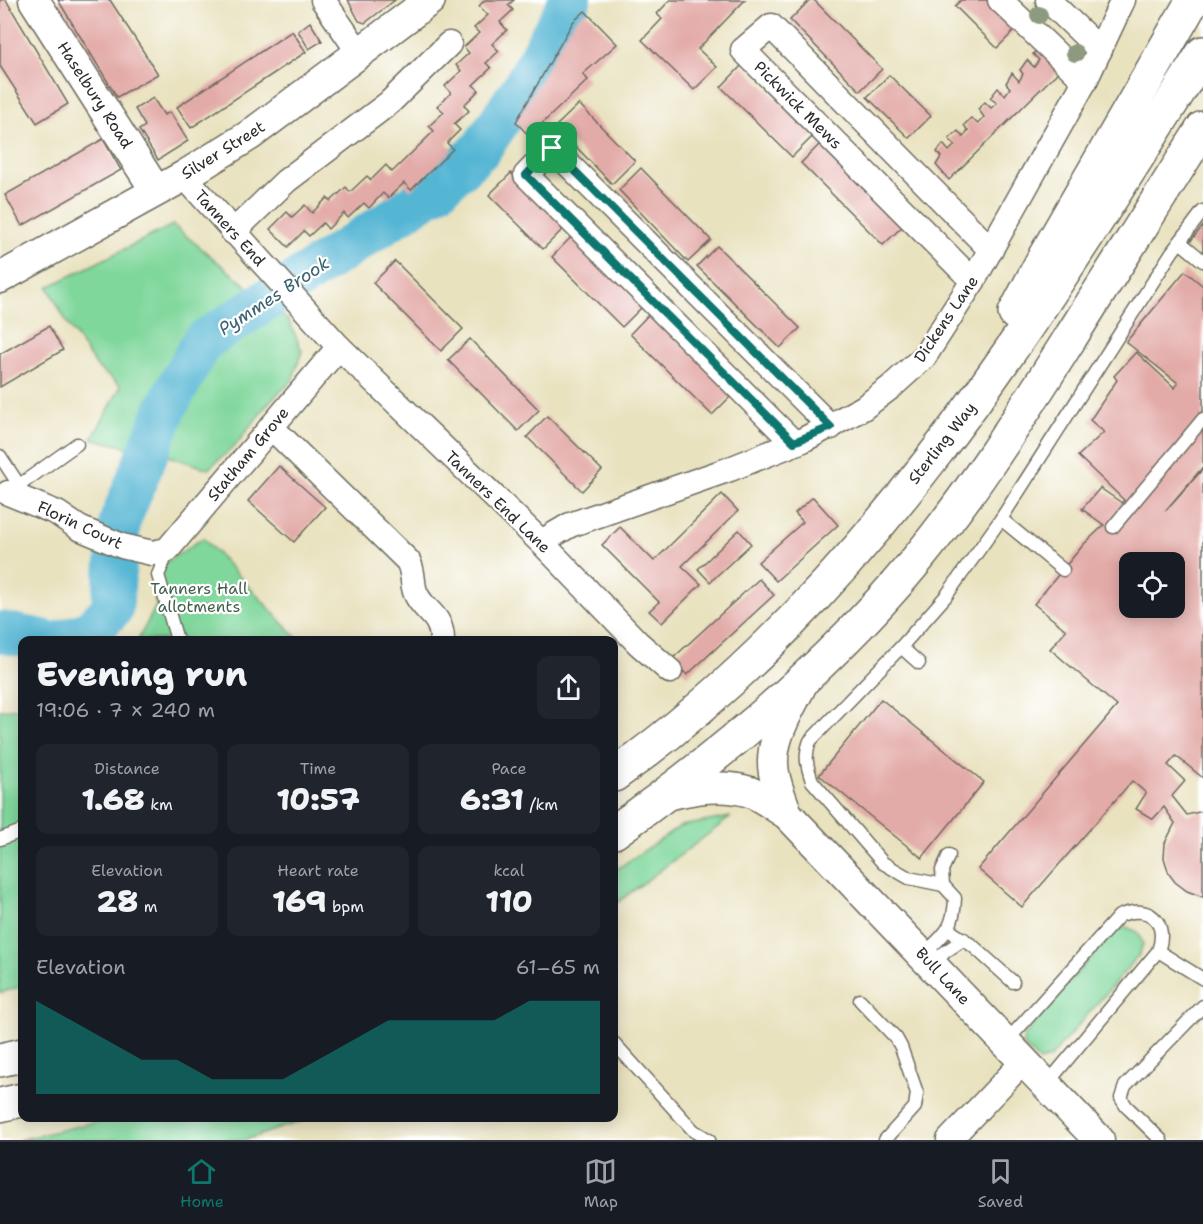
<!DOCTYPE html>
<meta charset="utf-8">
<style>
body{margin:0;font-family:"Shantell Sans",sans-serif;background:#20242c;color:#f1f3f6;height:100vh;display:flex;flex-direction:column;font-size:22px;white-space:nowrap}
*{box-sizing:border-box;margin:0}
p{font-size:20px;color:#9ea1a6}
.icon{flex:none;width:33px;height:33px;fill:none;stroke:currentColor;stroke-width:2;stroke-linecap:round;stroke-linejoin:round}
.map{position:relative;flex:1;overflow:hidden}
.drawer{position:absolute;left:18px;top:636px;width:600px;height:486px;display:flex;flex-direction:column;background:#171b24;border-radius:12px;box-shadow:0 3px 15px #0003}
.drawer>*{flex:none}
.tools{position:absolute;left:1119px;top:552px;display:grid;gap:12px}
.tools a{display:grid;place-items:center;width:66px;height:66px;border-radius:12px;background:#171b24;box-shadow:0 3px 15px #0003;font-size:30px}
.pin{position:absolute;display:grid;place-items:center;width:51px;height:51px;color:#fff;margin:-26px;border-radius:12px;box-shadow:0 3px 9px #0006}
.round{display:grid;place-items:center;flex:none;width:63px;height:63px;border-radius:12px;background:#20242c}
.overview{display:flex;align-items:center;justify-content:space-between;height:102px;padding:0 18px}
h1{font-size:33px;font-weight:800;line-height:45px}
.figures{display:grid;grid-template-columns:repeat(3,1fr);gap:9px;height:102px;padding:6px 18px}
.figures div{display:grid;align-content:center;border-radius:12px;background:#20242c;text-align:center}
.figures b{font-size:30px;font-weight:800}
.figures small{font-size:16px;font-weight:400}
.figures p{font-size:16px}
.chart{height:168px;padding:12px 18px}
.chart p{display:flex;justify-content:space-between}
.chart svg{width:100%;height:108px;margin-top:6px;fill:#0f766e;opacity:.7}
.dock{display:flex;justify-content:space-around;align-items:center;height:84px;border-top:2px solid #363941;background:#171b24;font-size:16px;color:#9ea1a6}
.dock a{display:grid;justify-items:center;gap:3px}
.dock .on{color:#0f766e}
.map>svg:first-child{display:block}
.green{fill:#7fd79b;stroke:#558163;stroke-width:1.5}
.lines{fill:none;stroke-linecap:round;stroke-linejoin:round}
.river{stroke:#55b6d4;stroke-width:42}
.building{fill:#e3aba8;fill-rule:evenodd}
.service-casing{stroke:#6e6b5f;stroke-width:15}
.minor-casing{stroke:#6e6b5f;stroke-width:27}
.tertiary-casing{stroke:#6e6b5f;stroke-width:33}
.trunk-casing{stroke:#6e6b5f;stroke-width:36}
.service{stroke:#fff;stroke-width:12}
.minor{stroke:#fff;stroke-width:24}
.tertiary{stroke:#fff;stroke-width:30}
.trunk{stroke:#fff;stroke-width:33}
.tree{fill:#8e9a80}
.route-casing{stroke:#fff;stroke-width:12}
.route{stroke:#0f766e;stroke-width:8}
.labels{text-anchor:middle;dominant-baseline:central;stroke-width:4.5;stroke-linejoin:round;paint-order:stroke}
.street-label{font-size:16px;fill:#2b2b2b;stroke:#fff}
.park-label{font-size:16px;fill:#445f4d;stroke:#fff}
.water-label{font-size:18px;font-style:italic;fill:#3c636f;stroke:#fff}
</style>
<div class="map">
<svg width="1203" height="1140" viewBox="0 0 1203 1140">
<rect width="100%" height="100%" fill="#fff"/>
<filter id="ink" filterUnits="userSpaceOnUse"><feTurbulence type="fractalNoise" baseFrequency=".0167" numOctaves="2"/><feDisplacementMap in="SourceGraphic" scale="12" xChannelSelector="R" yChannelSelector="G"/><feConvolveMatrix kernelMatrix="1 2 1 2 8 2 1 2 1" color-interpolation-filters="sRGB"/></filter>
<filter id="wash" filterUnits="userSpaceOnUse"><feTurbulence type="fractalNoise" baseFrequency=".008" numOctaves="4" result="noise"/><feDisplacementMap in="SourceGraphic" scale="24" xChannelSelector="R" yChannelSelector="G"/><feGaussianBlur stdDeviation="1.35" result="paint"/><feColorMatrix in="noise" values="0 0 0 0 0 0 0 0 0 0 0 0 0 0 0 0 0 1.4 0 .05"/><feComposite in="paint" operator="in"/></filter>
<g filter="url(#wash)">
<rect width="100%" height="100%" fill="#e9e2bf"/>
<g class="green">
<path d="M173,225L289,321L302,351L292,381L270,401L235,446L208,469L168,456L92,439L121,386L97,367L67,323L48,287Z"/>
<path d="M203,538L299,640H138L156,606L152,572Z"/>
<path d="M22,708V986L0,993V710Z"/>
<path d="M731,817L614,905V871L681,826Z"/>
<path d="M1126,927L1138,932L1143,944L1139,955L1050,1058L1039,1061L1023,1045L1024,1036L1111,933Z"/>
<path d="M112,1118H310L245,1140H19Z"/>
</g>
<g class="lines">
<g class="river">
<path d="M0,632L42,640"/>
<path d="M65,640L90,631L112,609L120,521L166,408L202,342L439,188L480,150L524,85L570,0"/>
</g>
</g>
<g id="blocks">
<g class="building">
<path d="M0,0H6L68,104L37,123L0,66Z"/>
<path d="M58,0H110L158,74L117,97Z"/>
<path d="M348,0H395L365,23L359,21Z"/>
<path d="M485,0H514L508,5L513,10L500,22L507,30L492,44L499,51L486,63L491,68L473,85L479,90L464,105L469,111L454,124L460,130L447,143L453,149L411,190L404,183L388,198L383,193L369,208L364,203L348,218L344,213L328,229L323,223L309,236L304,231L288,247L270,229L287,212L292,217L305,205L312,213L327,198L331,201L346,187L350,192L367,176L371,180L386,165L392,172L434,131L429,126L444,112L437,106L451,93L445,86L461,71L456,65L469,53L464,47L479,33L474,28L488,15L479,6Z"/>
<path d="M670,0H745L698,49L717,67L694,90L642,40L662,19L657,14Z"/>
<path d="M810,0H814L882,69L860,91L790,20Z"/>
<path d="M961,0H993L1019,26L997,48L955,6Z"/>
<path d="M585,11L617,44L583,74L588,80L529,136L516,122L573,22Z"/>
<path d="M310,22L322,41L309,49L298,31Z"/>
<path d="M292,31L306,52L191,128L177,107Z"/>
<path d="M1039,48L1061,69L949,180L936,165L941,157L937,152L943,144L949,151L955,145L949,139L958,131L963,137L968,131L964,125L971,118L978,124L984,117L978,109L985,102L991,108L997,103L990,98L998,88L1005,95L1010,88L1006,83L1012,73L1019,81L1023,74L1020,70L1027,60L1034,67L1039,60L1033,54Z"/>
<path d="M742,65L814,135L792,157L721,87Z"/>
<path d="M889,75L931,116L909,138L867,97Z"/>
<path d="M153,98L164,115L170,112L188,141L158,160L139,130L145,126L135,109Z"/>
<path d="M579,104L635,161L612,184L556,126Z"/>
<path d="M103,139L121,170L22,226L5,195Z"/>
<path d="M822,142L905,224L883,245L801,163Z"/>
<path d="M641,168L711,240L688,262L619,190Z"/>
<path d="M511,173L565,227L543,249L489,195Z"/>
<path d="M1203,226V255L1189,243Z"/>
<path d="M574,234L644,305L622,327L552,257Z"/>
<path d="M717,246L800,328L780,348L697,266Z"/>
<path d="M395,261L463,329L441,351L373,283Z"/>
<path d="M1185,271L1203,286V467L1165,511L1203,469V778L1176,756L1168,765L1185,781L1172,796L1187,815L1203,811V897L1187,891L1175,882L1169,874L1164,858L1165,843L1175,823L1164,807L1153,819L1136,809L1146,793L1132,781L1022,907L978,869L1117,706L1050,649L1066,630L1034,604L1084,544L1104,525L1082,509L1100,488L1122,503L1124,500L1078,456L1104,432L1090,420L1117,380L1114,376L1136,352L1175,388L1178,383L1126,342ZM1130,562H1174V608H1130Z"/>
<path d="M651,312L733,394L712,415L630,334Z"/>
<path d="M49,326L63,350L0,387V354Z"/>
<path d="M470,339L539,410L518,431L448,360Z"/>
<path d="M547,416L602,470L582,491L527,437Z"/>
<path d="M279,466L325,507L294,542L248,501Z"/>
<path d="M722,494L738,511L682,566L701,584L662,623L649,611L659,602L602,545L620,527L654,561Z"/>
<path d="M813,497L838,525L776,581L758,562L803,522L795,513Z"/>
<path d="M739,530L751,544L710,582L698,569Z"/>
<path d="M759,579L774,595L687,675L672,659Z"/>
<path d="M881,699L984,782L922,858L819,775Z"/>
</g>
</g>
</g>
<g filter="url(#ink)">
<use href="#blocks" fill-opacity="0" stroke="#6e6b5f" stroke-width="1.5"/>
<g class="lines">
<g class="service-casing">
<g id="service">
<path d="M1180,242L1203,261"/>
<path d="M0,456L19,485"/>
<path d="M7,494L77,444"/>
<path d="M1001,519L1063,570"/>
<path d="M1113,527L1203,419"/>
<path d="M167,550L168,552L158,575L177,640"/>
<path d="M901,647L919,663"/>
<path d="M0,839L22,831"/>
<path d="M943,885L942,870L949,855"/>
<path d="M949,930L973,946L1013,982"/>
<path d="M1158,951L1203,979"/>
<path d="M923,955C944,934 954,930 955,898L943,885L909,878L883,863L812,781C807,766 804,756 810,741L901,647L946,596L1001,519L1172,252L1203,211"/>
<path d="M933,965L945,952L964,939"/>
<path d="M860,1000L896,1038L901,1047L917,1093L915,1107L885,1140"/>
<path d="M1006,1042L1119,916C1148,903 1169,921 1158,951L1046,1085"/>
<path d="M614,1043L694,1131L709,1140"/>
<path d="M1161,1140L1126,1106L1121,1098L1125,1086L1203,1006"/>
</g>
</g>
<g class="minor-casing">
<g id="minor">
<path d="M323,0L360,54"/>
<path d="M1000,0L1085,81"/>
<path d="M1048,0L1100,50"/>
<path d="M184,176L339,347L541,542L638,643L670,671"/>
<path d="M233,232L286,181L389,103L449,44"/>
<path d="M973,281L743,50L771,26L991,250"/>
<path d="M271,427L408,561C415,574 411,584 416,594C424,612 442,615 442,640"/>
<path d="M793,442L526,175L552,148L831,427"/>
<path d="M8,493L57,513L79,528L122,546L152,553L167,550L339,347"/>
<path d="M541,542L570,525L730,469L803,440L863,408L891,387L924,357L973,281L1085,81L1123,0"/>
<path d="M949,1140L1024,1061"/>
</g>
</g>
<g class="tertiary-casing">
<g id="tertiary">
<path d="M34,0L156,191"/>
<path d="M0,278L184,176L250,135L430,0"/>
<path d="M666,795C693,789 723,783 750,792C763,797 775,807 787,814L1099,1140"/>
<path d="M787,814C782,800 776,786 774,773C768,742 789,710 802,684"/>
</g>
</g>
<g class="trunk-casing">
<g id="trunk">
<path d="M1015,313L1045,256L1193,0"/>
<path d="M614,775C871,592 1038,315 1203,53"/>
<path d="M614,832C722,755 830,665 915,562C976,488 1027,406 1079,324C1120,259 1162,194 1203,128"/>
<path d="M0,1060L22,1055"/>
<path d="M0,1105L22,1100"/>
</g>
</g>
<use href="#service" class="service"/>
<use href="#minor" class="minor"/>
<use href="#tertiary" class="tertiary"/>
<use href="#trunk" class="trunk"/>
</g>
<g class="tree">
<circle cx="1039" cy="15" r="9"/>
<circle cx="1075" cy="53" r="9"/>
</g>
</g>
<g class="lines" filter="url(#ink)">
<g class="route-casing">
<path id="route" d="M552,148L831,427L794,442L526,175Z"/>
</g>
<use href="#route" class="route"/>
</g>
<g class="labels">
<g class="street-label">
<text transform="translate(95 95) rotate(57)">Haselbury Road</text>
<text transform="translate(798 105) rotate(45)">Pickwick Mews</text>
<text transform="translate(223 150) rotate(-32)">Silver Street</text>
<text transform="translate(230 228) rotate(48)">Tanners End</text>
<text transform="translate(946 319) rotate(-56)">Dickens Lane</text>
<text transform="translate(942 443) rotate(-52)">Sterling Way</text>
<text transform="translate(248 454) rotate(-50)">Statham Grove</text>
<text transform="translate(498 502) rotate(44)">Tanners End Lane</text>
<text transform="translate(80 525) rotate(25)">Florin Court</text>
<text transform="translate(943 976) rotate(47)">Bull Lane</text>
</g>
<g class="park-label">
<text x="199" y="588">Tanners Hall<tspan x="199" dy="18">allotments</tspan></text>
</g>
<g class="water-label">
<text transform="translate(274 296) rotate(-33)">Pymmes Brook</text>
</g>
</g>
</svg>
<div class="tools">
<a><svg class="icon" aria-label="locate" viewBox="0 0 24 24"><circle cx="12" cy="12" r="6"/><path d="M12 2v4M12 18v4M2 12h4M18 12h4"/></svg></a>
</div>
<div class="pin" style="left:552px;top:148px;background:#1e9e55"><svg class="icon" aria-label="arrive" viewBox="0 0 24 24"><path d="M6 21V4h12l-3 4 3 4H6"/></svg></div>
<section class="drawer">
<div class="overview"><div><h1>Evening run</h1><p>19:06 · 7 × 240 m</p></div><a class="round"><svg class="icon" aria-label="share" viewBox="0 0 24 24"><path d="M12 15V3M7 8l5-5 5 5M5 13v7h14v-7"/></svg></a></div>
<div class="figures">
<div><p>Distance</p><b>1.68<small> km</small></b></div>
<div><p>Time</p><b>10:57</b></div>
<div><p>Pace</p><b>6:31<small> /km</small></b></div>
</div>
<div class="figures">
<div><p>Elevation</p><b>28<small> m</small></b></div>
<div><p>Heart rate</p><b>169<small> bpm</small></b></div>
<div><p>kcal</p><b>110</b></div>
</div>
<div class="chart"><p><span>Elevation</span>61–65 m</p>
<svg viewBox="0 0 160 44" preserveAspectRatio="none"><path d="M0 44V6L10 14L20 22L30 30L40 30L50 38L60 38L70 38L80 30L90 22L100 14L110 14L120 14L130 14L140 6L150 6L160 6V44z"/></svg>
</div>
</section>
</div>
<nav class="dock">
<a class="on"><svg class="icon" aria-label="home" viewBox="0 0 24 24"><path d="M3 11l9-7 9 7M6 9v11h12V9"/></svg>Home</a>
<a><svg class="icon" aria-label="map" viewBox="0 0 24 24"><path d="M3 6l6-2 6 2 6-2v14l-6 2-6-2-6 2zM9 4v14M15 6v14"/></svg>Map</a>
<a><svg class="icon" aria-label="saved" viewBox="0 0 24 24"><path d="M7 4h10v16l-5-4-5 4z"/></svg>Saved</a>
</nav>
